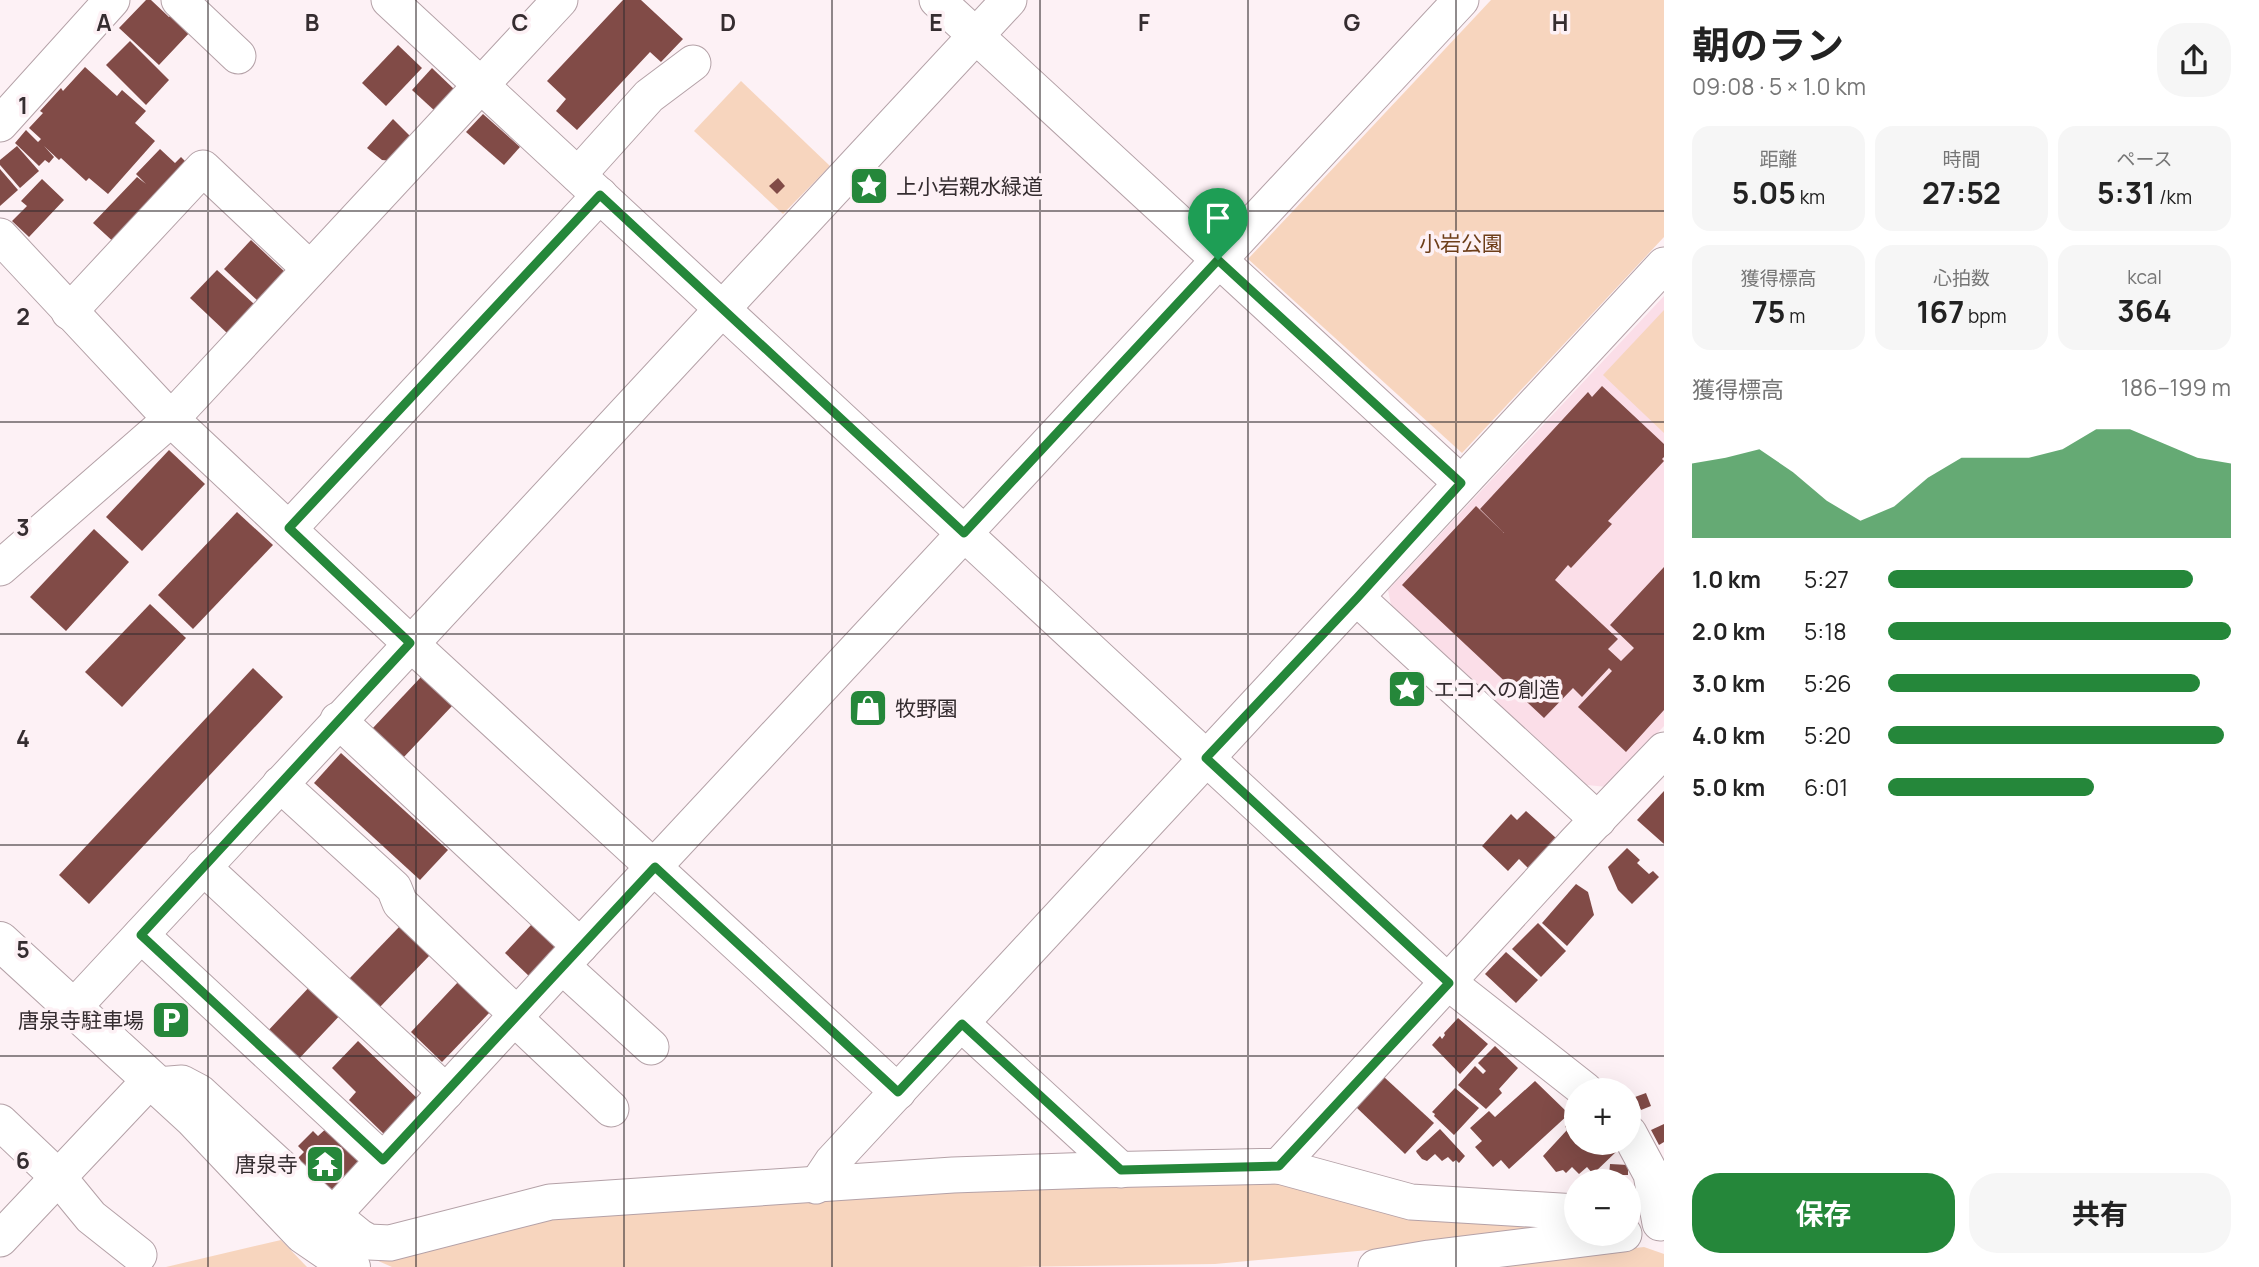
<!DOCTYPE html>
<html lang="ja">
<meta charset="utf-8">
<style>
body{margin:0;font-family:Manrope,"Noto Sans JP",sans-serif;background:#f6f6f6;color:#222;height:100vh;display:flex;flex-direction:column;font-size:26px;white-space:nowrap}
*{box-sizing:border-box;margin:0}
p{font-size:23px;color:#767676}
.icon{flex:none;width:38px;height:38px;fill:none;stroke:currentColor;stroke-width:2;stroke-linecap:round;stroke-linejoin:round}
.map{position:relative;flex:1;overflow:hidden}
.sheet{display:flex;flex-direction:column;background:#fff;width:595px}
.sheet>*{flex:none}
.controls{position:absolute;left:1564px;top:1078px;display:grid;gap:14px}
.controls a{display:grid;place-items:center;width:77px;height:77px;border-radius:50%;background:#fff;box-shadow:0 7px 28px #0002;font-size:35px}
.pin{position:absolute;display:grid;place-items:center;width:60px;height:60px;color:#fff;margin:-72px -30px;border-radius:50% 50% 50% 0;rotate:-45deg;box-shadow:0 0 7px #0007}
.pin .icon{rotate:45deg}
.round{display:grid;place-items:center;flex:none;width:74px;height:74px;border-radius:28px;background:#f6f6f6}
.headline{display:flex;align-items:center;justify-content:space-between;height:119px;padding:0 28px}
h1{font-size:38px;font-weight:700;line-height:52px}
.figures{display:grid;grid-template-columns:repeat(3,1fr);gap:10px;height:119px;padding:7px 28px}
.figures div{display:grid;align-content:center;border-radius:18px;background:#f6f6f6;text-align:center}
.figures b{font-size:30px;font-weight:700}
.figures small{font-size:19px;font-weight:400}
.figures p{font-size:19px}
.chart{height:196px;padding:14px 28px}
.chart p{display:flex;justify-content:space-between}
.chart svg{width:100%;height:126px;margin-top:7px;fill:#25873a;opacity:.7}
.primary-button{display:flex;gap:14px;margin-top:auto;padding:14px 28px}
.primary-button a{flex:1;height:80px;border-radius:28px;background:#25873a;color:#fff;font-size:28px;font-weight:700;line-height:80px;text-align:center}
.primary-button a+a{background:#f6f6f6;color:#222}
ul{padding:0 28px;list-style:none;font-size:23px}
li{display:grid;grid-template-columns:112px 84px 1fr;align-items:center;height:52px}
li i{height:18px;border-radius:9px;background:#25873a}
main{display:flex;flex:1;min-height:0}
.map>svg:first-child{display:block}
.built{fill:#fbdee8}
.green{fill:#f7d5be}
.building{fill:#814b47}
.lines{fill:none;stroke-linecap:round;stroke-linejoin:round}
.minor-casing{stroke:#b4a1a7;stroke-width:37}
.major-casing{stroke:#b4a1a7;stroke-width:40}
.minor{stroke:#fff;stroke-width:35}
.major{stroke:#fff;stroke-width:38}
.route-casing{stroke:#fff;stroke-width:14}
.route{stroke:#25873a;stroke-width:9}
.grid{fill:none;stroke:#352d30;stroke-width:2;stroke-opacity:0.55}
.labels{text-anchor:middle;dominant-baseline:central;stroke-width:7;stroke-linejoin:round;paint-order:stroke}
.poi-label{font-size:21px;fill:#352d30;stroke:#fdf1f5;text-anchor:start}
.park-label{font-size:21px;fill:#6d3e19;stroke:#fdf1f5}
.grid-label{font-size:23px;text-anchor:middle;font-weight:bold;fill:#352d30;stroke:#fdf1f5;stroke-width:7;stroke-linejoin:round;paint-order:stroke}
</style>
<main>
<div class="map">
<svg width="1664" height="1267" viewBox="0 0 1664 1267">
<rect width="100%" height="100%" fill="#fdf1f5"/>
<path class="built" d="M1664,296V726L1607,787L1587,785L1391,605L1388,590Z"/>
<g class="green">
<path d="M1491,0H1664V237L1462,453L1248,259Z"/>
<path d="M741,81L830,166L783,214L694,131Z"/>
<path d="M1664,310V433L1603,375Z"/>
<path d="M1261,1179L1577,1223L1445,1243L1215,1264L1010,1267H392L376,1260L547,1213L805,1194Z"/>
<path d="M281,1240L307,1267H166Z"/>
<path d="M1644,1247L1664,1254V1267H1475Z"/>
</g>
<g class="building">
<path d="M146,0H151L169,17L174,12L192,30L159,65L119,28Z"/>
<path d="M623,0H641L683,39L661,62L650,52L577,130L556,111L566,99L547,81Z"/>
<path d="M130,41L169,80L146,105L106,65Z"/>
<path d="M398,45L422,68L386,106L362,83Z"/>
<path d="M85,67L117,96L122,90L146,111L135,123L155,141L108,194L89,178L86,181L61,158L59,160L44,146L54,157L49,163L45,160L39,166L15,143L26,130L38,142L41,139L29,128L43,113L40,111L61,88L63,91Z"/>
<path d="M432,68L456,91L436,112L412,90Z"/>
<path d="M483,114L520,147L504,165L466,132Z"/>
<path d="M393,119L413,139L392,161L382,160L367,148Z"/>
<path d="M17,146L39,171L20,188L0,165V160Z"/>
<path d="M160,149L175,163L181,157L191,167L118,246L93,223L137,177L146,184L136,174Z"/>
<path d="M0,169L18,190L0,206Z"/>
<path d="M778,178L785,186L777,194L769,186Z"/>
<path d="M42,179L64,200L29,237L12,221L27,206L21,201Z"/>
<path d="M251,240L286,273L259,302L224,269Z"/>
<path d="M217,270L254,304L227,333L190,298Z"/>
<path d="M1602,386L1664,444V457L1662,459L1664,461L1608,521L1612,524L1571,568L1568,565L1555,580L1618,639L1608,649L1621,661L1634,648L1610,625L1664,567V710L1626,752L1578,707L1612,671L1609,668L1582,697L1573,688L1544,718L1402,585L1476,506L1504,533L1480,509L1588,392L1592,397Z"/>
<path d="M169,450L205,484L142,551L106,517Z"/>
<path d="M237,512L273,545L193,629L158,595Z"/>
<path d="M94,529L129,562L66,631L30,597Z"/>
<path d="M150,604L186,638L122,707L85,672Z"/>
<path d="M253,668L283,697L89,904L59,875Z"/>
<path d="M421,677L452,706L403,758L372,729Z"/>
<path d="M341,753L448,850L420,880L314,783Z"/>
<path d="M1664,791V844L1637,820Z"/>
<path d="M1526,811L1556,838L1528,868L1519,859L1508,871L1482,846L1511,814L1517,820Z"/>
<path d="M1627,848L1640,860L1637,863L1649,874L1653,871L1659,877L1632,904L1618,890L1608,867Z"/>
<path d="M1576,884L1588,892L1594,915L1567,946L1542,923Z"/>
<path d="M1538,923L1566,951L1541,977L1512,949Z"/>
<path d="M532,924L558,948L530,977L505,953Z"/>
<path d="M400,926L430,955L379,1008L349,979Z"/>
<path d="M1506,952L1538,980L1516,1003L1485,974Z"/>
<path d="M459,981L491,1011L442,1062L411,1032Z"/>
<path d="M314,982L344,1011L294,1064L264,1035Z"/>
<path d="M1458,1018L1488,1044L1460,1074L1432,1045L1440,1036L1442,1039L1445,1035L1444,1033Z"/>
<path d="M358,1041L421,1102L387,1137L349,1100L356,1092L332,1068Z"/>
<path d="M1495,1046L1518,1068L1499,1089L1502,1093L1486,1109L1458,1085L1475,1066L1483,1074L1486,1071L1478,1063Z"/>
<path d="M1384,1077L1434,1123L1405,1154L1356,1107Z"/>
<path d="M1535,1081L1569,1114L1509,1169L1501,1160L1493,1167L1475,1147L1482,1141L1470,1128L1489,1111L1495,1117Z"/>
<path d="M1455,1088L1479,1108L1454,1135L1434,1116L1435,1114L1432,1112Z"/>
<path d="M1646,1093L1651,1106L1641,1110L1635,1097Z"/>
<path d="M1577,1115V1143H1611L1617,1151L1593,1174L1587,1167L1579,1174L1572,1167L1566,1173L1563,1170L1556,1172L1543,1156L1567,1130L1565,1126Z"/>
<path d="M1664,1124V1142L1659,1145L1651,1130Z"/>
<path d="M329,1126L365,1163L328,1198L294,1162L304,1152L298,1146L313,1131L318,1136Z"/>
<path d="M1440,1129L1465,1156L1459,1163L1456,1160L1453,1162L1448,1157L1442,1161L1435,1154L1427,1161L1422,1159L1417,1153L1416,1151Z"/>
<path d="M1610,1164L1628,1165V1175H1609Z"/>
</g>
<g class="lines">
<g class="minor-casing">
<g id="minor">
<path d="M179,0L238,56"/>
<path d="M389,0L1449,983L1585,1090"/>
<path d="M937,0L1461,483"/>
<path d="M0,124L112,0"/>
<path d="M578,175L649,96L693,63"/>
<path d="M0,236L171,419L410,643L898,1092"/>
<path d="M69,312L203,168L310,269"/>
<path d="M289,529L600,195"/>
<path d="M0,568L171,419L560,0"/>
<path d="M1357,598L1598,820"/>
<path d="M338,720L580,946"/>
<path d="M280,784L394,888L400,903L507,1005L524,1027L611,1109"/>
<path d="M203,867L446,1092"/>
<path d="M141,935L383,1160"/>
<path d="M562,966L651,1047"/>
<path d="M73,1008C385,672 697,336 1009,0"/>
<path d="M962,1024L1121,1170"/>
<path d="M157,1085L182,1083L199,1092L333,1215L360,1237L369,1242L390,1243L550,1202L953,1175L1095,1170L1279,1166L1576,842L1664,750"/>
<path d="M0,1122L59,1178L91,1217L139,1255"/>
<path d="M1629,1133L1651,1174L1660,1223"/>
<path d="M1279,1166L1411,1202L1577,1212"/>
<path d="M816,1186L832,1162L1664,265"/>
<path d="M333,1215L580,946L1461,0"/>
<path d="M0,1239L151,1079"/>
<path d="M1376,1267L1429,1258L1624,1234"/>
</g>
</g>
<g class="major-casing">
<path id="major" d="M0,941L193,1118L303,1234L351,1267"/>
</g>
<use href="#minor" class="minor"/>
<use href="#major" class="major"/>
</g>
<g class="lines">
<g class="route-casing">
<path id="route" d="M600,195L964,533L1218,260L1461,483L1357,598L1206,758L1449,983L1279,1166L1121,1170L962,1024L898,1092L655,867L383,1160L141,935L410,643L289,528Z"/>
</g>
<use href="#route" class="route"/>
</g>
<path class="grid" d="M208,0V1267M416,0V1267M624,0V1267M832,0V1267M1040,0V1267M1248,0V1267M1456,0V1267M0,211H1664M0,422H1664M0,634H1664M0,845H1664M0,1056H1664"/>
<defs>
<g id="sight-square" transform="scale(2.0125)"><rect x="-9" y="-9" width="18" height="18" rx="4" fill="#25873a" stroke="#fdf1f5"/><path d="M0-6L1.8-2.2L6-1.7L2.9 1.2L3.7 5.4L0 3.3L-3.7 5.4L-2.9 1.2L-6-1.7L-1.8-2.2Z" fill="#fff"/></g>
<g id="shop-square" transform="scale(2.0125)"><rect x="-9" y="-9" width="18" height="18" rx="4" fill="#25873a" stroke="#fdf1f5"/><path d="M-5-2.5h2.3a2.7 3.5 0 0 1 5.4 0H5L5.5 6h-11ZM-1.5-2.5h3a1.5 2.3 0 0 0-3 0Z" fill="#fff"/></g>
<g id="parking-square" transform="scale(2.0125)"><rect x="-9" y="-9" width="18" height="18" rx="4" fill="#25873a" stroke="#fdf1f5"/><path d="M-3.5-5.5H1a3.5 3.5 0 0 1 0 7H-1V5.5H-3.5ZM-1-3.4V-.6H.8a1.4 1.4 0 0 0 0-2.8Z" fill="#fff"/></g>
<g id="temple-square" transform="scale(2.0125)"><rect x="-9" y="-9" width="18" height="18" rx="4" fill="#25873a" stroke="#fdf1f5"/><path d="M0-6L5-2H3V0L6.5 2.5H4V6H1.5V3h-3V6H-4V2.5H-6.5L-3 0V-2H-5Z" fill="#fff"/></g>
</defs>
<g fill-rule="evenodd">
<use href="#sight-square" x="869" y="186"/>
<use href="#sight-square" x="1407" y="689"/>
<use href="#shop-square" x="868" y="708"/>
<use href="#parking-square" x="171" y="1020"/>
<use href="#temple-square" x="325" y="1164"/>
</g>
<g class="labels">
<g class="poi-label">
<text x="896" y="186">上小岩親水緑道</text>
<text x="1434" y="689">エコへの創造</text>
<text x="895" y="708">牧野園</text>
<text x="144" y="1020" text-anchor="end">唐泉寺駐車場</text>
<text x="298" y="1164" text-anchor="end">唐泉寺</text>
</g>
<g class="park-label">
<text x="1461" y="243">小岩公園</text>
</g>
</g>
<g class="grid-label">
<text x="104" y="31">A</text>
<text x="312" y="31">B</text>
<text x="520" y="31">C</text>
<text x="728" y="31">D</text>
<text x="936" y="31">E</text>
<text x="1144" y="31">F</text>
<text x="1352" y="31">G</text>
<text x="1560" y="31">H</text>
<text x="23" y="114">1</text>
<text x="23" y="325">2</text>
<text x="23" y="536">3</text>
<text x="23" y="747">4</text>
<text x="23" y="958">5</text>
<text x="23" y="1169">6</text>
</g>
</svg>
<div class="controls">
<a>+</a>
<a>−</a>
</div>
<div class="pin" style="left:1218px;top:260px;background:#1e9e55"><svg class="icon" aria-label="arrive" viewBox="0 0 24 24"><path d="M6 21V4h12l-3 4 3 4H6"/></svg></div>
</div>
<section class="sheet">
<div class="headline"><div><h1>朝のラン</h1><p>09:08 · 5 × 1.0 km</p></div><a class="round"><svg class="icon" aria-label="share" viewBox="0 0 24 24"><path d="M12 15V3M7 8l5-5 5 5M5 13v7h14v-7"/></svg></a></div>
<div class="figures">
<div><p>距離</p><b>5.05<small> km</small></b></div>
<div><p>時間</p><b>27:52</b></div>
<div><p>ペース</p><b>5:31<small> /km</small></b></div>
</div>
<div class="figures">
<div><p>獲得標高</p><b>75<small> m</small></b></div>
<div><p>心拍数</p><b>167<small> bpm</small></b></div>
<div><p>kcal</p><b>364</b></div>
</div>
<div class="chart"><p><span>獲得標高</span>186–199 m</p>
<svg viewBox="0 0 160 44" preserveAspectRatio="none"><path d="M0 44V18L10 16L20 13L30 21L40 31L50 38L60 33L70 23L80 16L90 16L100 16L110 13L120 6L130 6L140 11L150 16L160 18V44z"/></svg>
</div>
<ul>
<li><b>1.0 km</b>5:27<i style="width:89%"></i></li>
<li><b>2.0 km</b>5:18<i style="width:100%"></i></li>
<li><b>3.0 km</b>5:26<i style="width:91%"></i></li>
<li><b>4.0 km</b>5:20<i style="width:98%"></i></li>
<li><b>5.0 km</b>6:01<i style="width:60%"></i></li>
</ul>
<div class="primary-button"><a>保存</a><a>共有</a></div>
</section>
</main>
